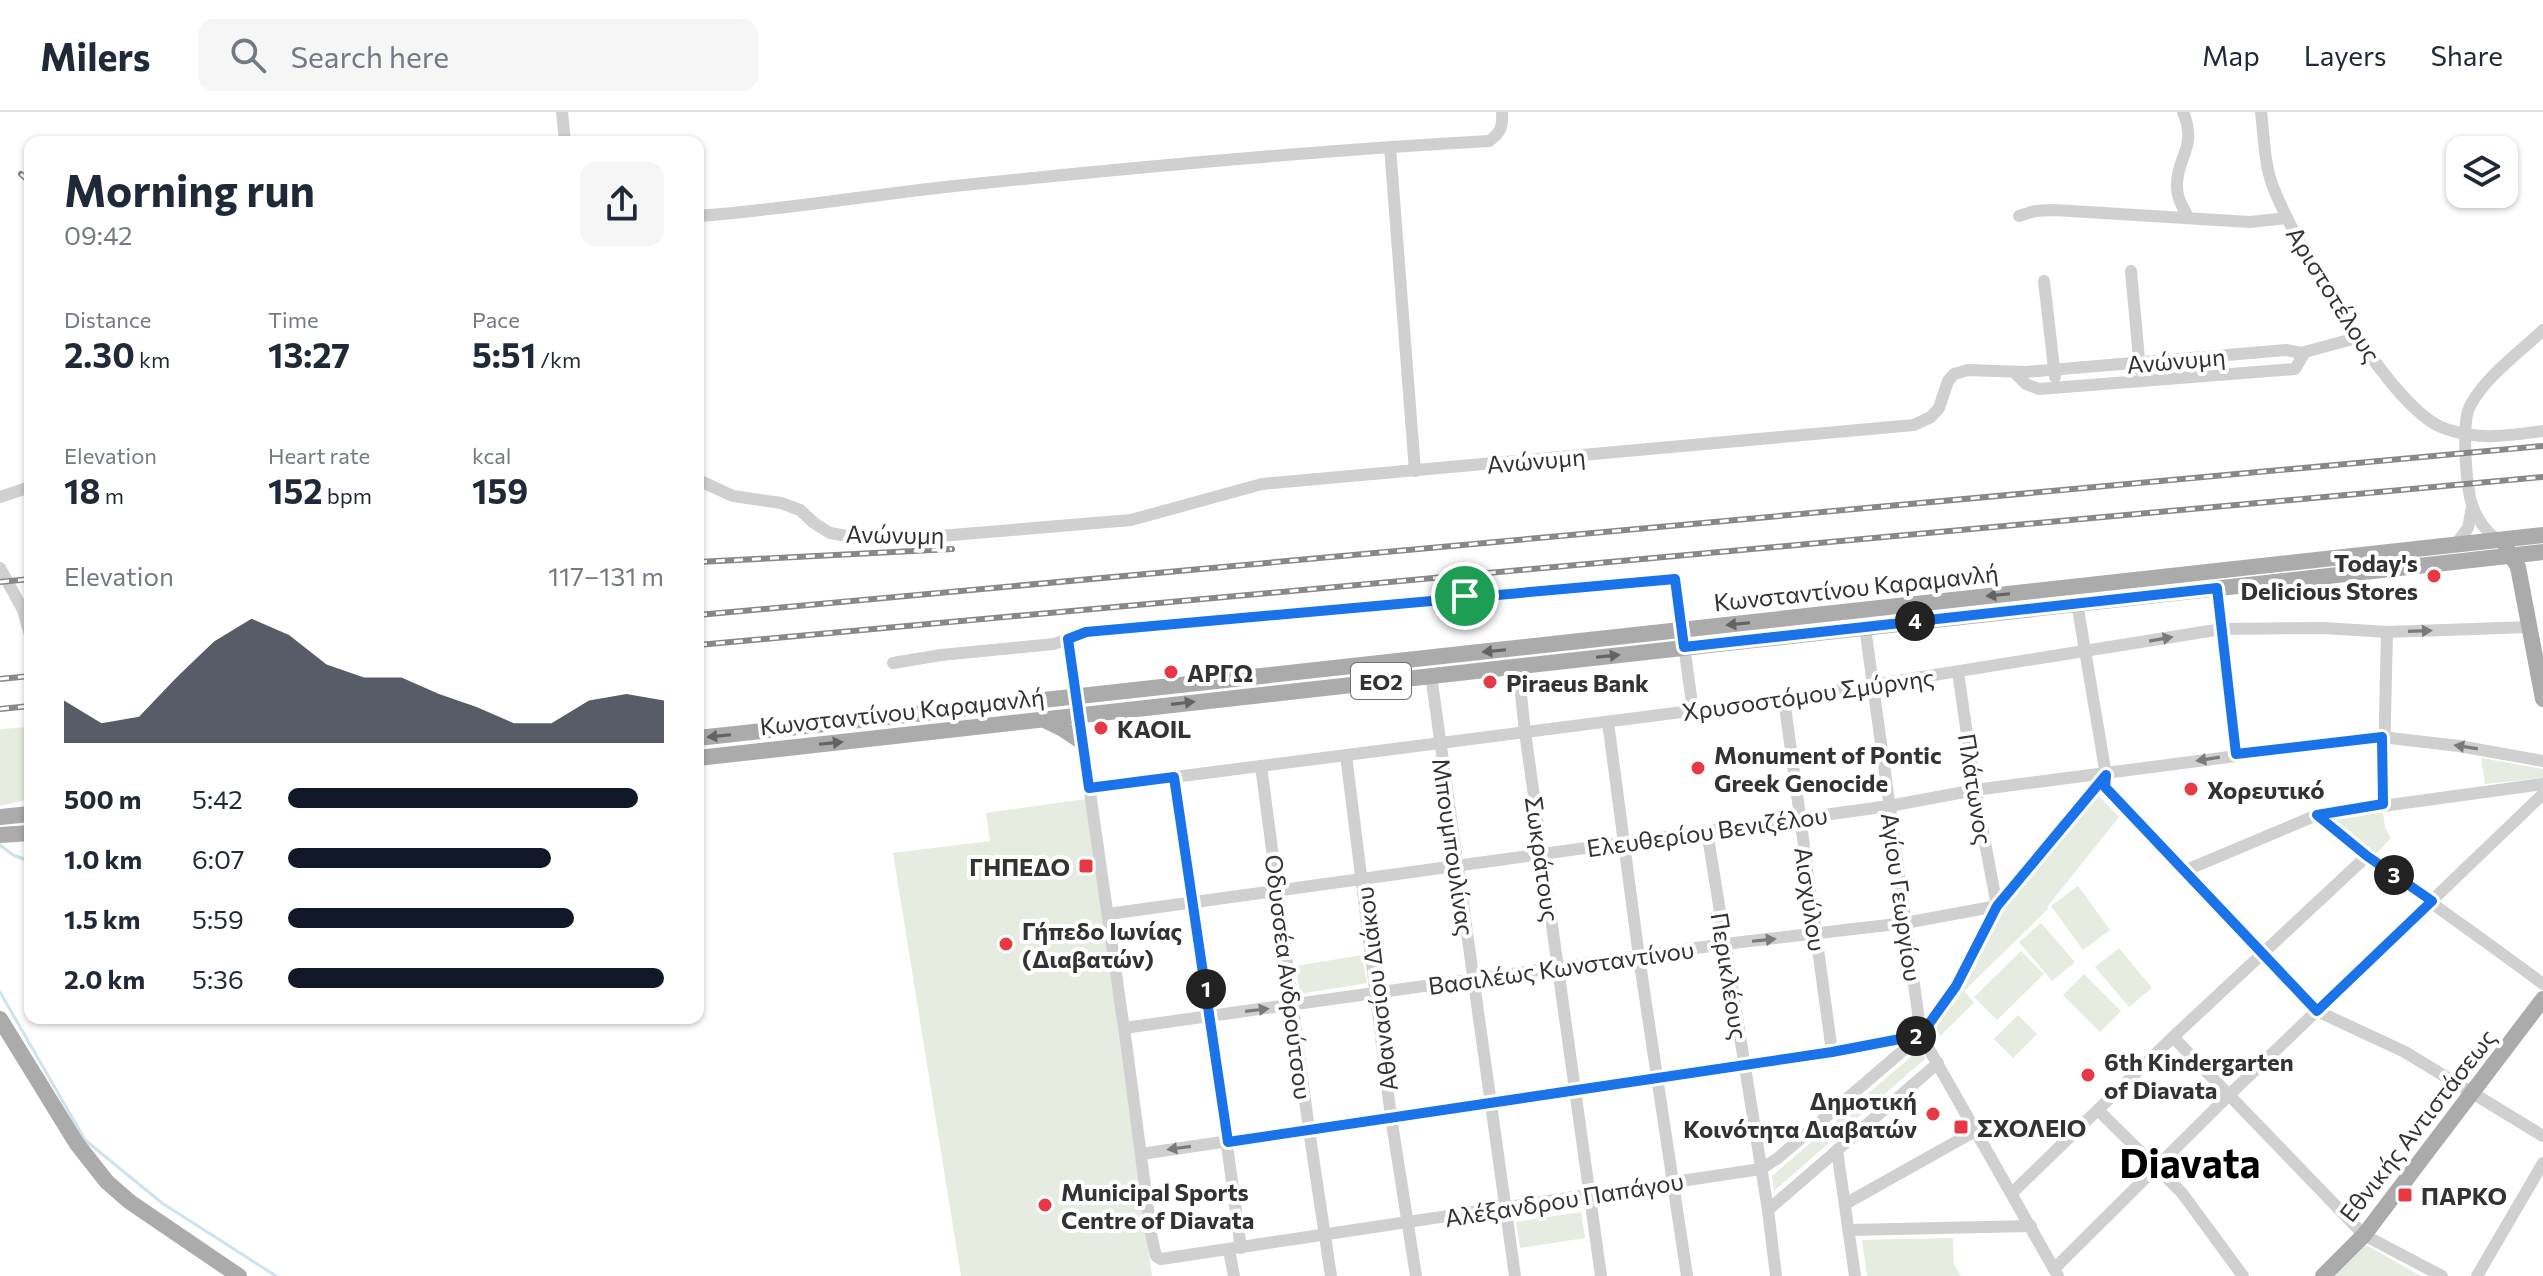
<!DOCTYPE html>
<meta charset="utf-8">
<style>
body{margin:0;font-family:Commissioner,sans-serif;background:#f6f6f7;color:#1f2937;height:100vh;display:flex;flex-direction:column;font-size:30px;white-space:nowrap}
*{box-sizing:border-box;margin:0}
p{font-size:26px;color:#747a83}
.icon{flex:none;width:44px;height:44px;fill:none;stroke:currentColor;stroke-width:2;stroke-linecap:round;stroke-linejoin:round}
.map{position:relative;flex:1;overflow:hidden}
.side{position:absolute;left:24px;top:24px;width:680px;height:888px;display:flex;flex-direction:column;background:#fff;border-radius:16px;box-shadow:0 2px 6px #0004}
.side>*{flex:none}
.fabs{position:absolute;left:2446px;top:24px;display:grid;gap:16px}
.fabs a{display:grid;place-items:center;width:72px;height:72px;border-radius:16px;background:#fff;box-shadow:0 2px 6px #0004;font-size:40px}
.pin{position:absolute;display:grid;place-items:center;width:68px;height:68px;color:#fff;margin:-34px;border:4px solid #fff;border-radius:50%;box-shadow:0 2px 8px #0007}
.km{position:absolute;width:40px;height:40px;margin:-20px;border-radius:50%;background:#222;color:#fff;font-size:22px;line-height:40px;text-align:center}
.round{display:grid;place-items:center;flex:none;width:84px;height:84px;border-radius:16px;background:#f6f6f7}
.headline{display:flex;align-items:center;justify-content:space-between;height:136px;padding:0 40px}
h1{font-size:44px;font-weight:700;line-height:60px}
.figures{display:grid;grid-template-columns:repeat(3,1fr);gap:12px;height:136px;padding:8px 40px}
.figures div{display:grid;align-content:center}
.figures b{font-size:34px;font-weight:700}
.figures small{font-size:22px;font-weight:400}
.figures p{font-size:22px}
.chart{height:224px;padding:16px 40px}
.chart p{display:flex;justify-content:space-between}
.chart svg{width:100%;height:144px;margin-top:8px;fill:#111827;opacity:.7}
ul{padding:0 40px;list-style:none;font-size:26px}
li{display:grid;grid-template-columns:128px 96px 1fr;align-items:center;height:60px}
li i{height:20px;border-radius:10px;background:#111827}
header{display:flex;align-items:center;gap:48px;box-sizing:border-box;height:112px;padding:0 40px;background:#fff;border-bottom:2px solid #e0e1e3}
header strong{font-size:38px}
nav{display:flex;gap:44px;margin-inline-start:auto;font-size:28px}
.search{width:560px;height:72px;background:#f6f6f7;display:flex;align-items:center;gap:20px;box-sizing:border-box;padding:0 28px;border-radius:16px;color:#747a83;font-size:30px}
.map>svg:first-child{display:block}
.green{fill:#e6ecdf}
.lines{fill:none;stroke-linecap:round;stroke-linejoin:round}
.stream{stroke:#cfe2ee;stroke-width:3}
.minor{stroke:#d0d0d0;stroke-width:12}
.major{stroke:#ababab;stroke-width:16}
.rail-casing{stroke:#888;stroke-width:6}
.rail{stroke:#fff;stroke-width:3;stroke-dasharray:9;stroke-linecap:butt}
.oneway{fill:#636363}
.oneway2{fill:#7a7a7a}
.route-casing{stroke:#fff;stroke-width:16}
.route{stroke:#1a73e8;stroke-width:10}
.poi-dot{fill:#e63946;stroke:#fff;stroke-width:3}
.labels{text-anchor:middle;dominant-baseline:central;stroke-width:8;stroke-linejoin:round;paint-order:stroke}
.shield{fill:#fff;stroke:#707070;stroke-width:2}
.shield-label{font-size:22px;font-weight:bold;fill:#333}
.street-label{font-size:24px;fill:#333;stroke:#fff}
.poi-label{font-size:24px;font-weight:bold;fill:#333;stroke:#fff;text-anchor:start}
.town-label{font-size:40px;font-weight:bold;fill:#000;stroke:#fff}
</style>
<header>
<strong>Milers</strong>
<div class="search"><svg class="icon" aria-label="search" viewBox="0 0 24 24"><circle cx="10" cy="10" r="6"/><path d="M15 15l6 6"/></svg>Search here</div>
<nav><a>Map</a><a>Layers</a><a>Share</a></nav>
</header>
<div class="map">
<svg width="2543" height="1164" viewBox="0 0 2543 1164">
<rect width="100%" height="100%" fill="#fff"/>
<g class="green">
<path d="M30,615V684L25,688L0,694V617Z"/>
<path d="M2481,646L2543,657V666L2485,672Z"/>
<path d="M2095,680L2119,705L2047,795L2048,797L1964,879L1974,891L1940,924L1935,913L2001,797Z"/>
<path d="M1086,687L1152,1164H961L893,741L990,729L986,701Z"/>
<path d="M2383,700L2385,716L2391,726L2375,743L2332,711V706Z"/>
<path d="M2078,774L2110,818L2083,838L2051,794Z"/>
<path d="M2041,811L2075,850L2052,869L2019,830Z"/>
<path d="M2119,836L2152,876L2129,895L2095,855Z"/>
<path d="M2021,839L2044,862L1997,908L1974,885Z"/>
<path d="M1362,843L1367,871L1300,882L1296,854Z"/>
<path d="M2084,862L2121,899L2100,920L2063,883Z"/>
<path d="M2018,903L2037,922L2013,946L1994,927Z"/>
<path d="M1920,937L1926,946L1774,1079L1772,1064Z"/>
<path d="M1581,1100L1585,1126L1520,1136L1516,1110Z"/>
<path d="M1953,1126L1954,1153L1961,1164H1867L1862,1128Z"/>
<path d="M2364,1132L2421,1164H2334Z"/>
</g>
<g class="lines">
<g class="stream">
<path d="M0,733L13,743L30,749"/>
<path d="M0,880L85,1028L162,1091L276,1164"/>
</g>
<g class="minor">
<path d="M562,0L565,30"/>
<path d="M2183,0C2198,36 2176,45 2177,75C2177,87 2183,95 2188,105"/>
<path d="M2261,0C2264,24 2264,49 2272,72C2292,127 2389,293 2441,315C2475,329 2507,324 2543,319"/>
<path d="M1390,35L1415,359"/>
<path d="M698,104C781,98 863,84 945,75C1126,56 1308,39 1489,29C1501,21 1503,14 1502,0"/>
<path d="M2019,104L2035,99L2054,98L2250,110L2287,106"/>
<path d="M2131,159L2140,258"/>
<path d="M2044,169L2055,265"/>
<path d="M2014,260L2026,272L2039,277L2295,257L2305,240"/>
<path d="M698,368L733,384L781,391L800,398L814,411L830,421L858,426L904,427L1131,408L1262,372L1914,313L1931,305L1939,296L1948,269L1954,262L1968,258L2025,260L2286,238L2301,241L2360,225"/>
<path d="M0,385L30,375"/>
<path d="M2496,427C2486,419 2479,410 2474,398C2466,380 2461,311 2470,294C2486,264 2519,241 2543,218"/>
<path d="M2456,432L2468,416L2472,395"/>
<path d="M0,456L23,498L30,523"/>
<path d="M2217,476L2236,642"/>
<path d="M2077,491L2106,663L2105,675L2317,899L2405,940L2543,1024"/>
<path d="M1865,515L1921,923L2058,1164"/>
<path d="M1068,527L1127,938L1152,1127L1156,1144L1161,1147L1761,1057L1778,1046L1921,923L1956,874L1997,794L2106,663"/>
<path d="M893,551L941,543L1054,532L1086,520L1675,467L1693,599"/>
<path d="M1518,554L1525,620L1601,1164"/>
<path d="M1431,563L1515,1164"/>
<path d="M1784,587L1832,940"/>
<path d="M1608,610L1639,845L1687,1164"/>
<path d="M1346,643L1391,1005L1416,1164"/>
<path d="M1261,654L1309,1018L1331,1164"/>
<path d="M1174,665L1194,790L1241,1136"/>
<path d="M1089,676L1784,587L2222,517L2324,516L2387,520L2529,515"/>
<path d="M2383,692L2387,520"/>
<path d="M2317,703C2389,763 2468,816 2543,872"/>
<path d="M1707,719L1768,1098L1776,1164"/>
<path d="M2184,759L2317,703L2543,672"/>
<path d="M1108,802L1889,694L1975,678L2382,625L2459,634L2543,649"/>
<path d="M1124,916L1725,832L1905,811L1997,794L1975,678L1958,560"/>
<path d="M2173,925L2364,1123L2442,1164"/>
<path d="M2099,999L2182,1081L2243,1164"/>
<path d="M1837,1038L1855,1164"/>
<path d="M1141,1042L1832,940L1918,923"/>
<path d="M2012,1081L2173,925L2367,744"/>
<path d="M1845,1092L1977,1018"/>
<path d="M1768,1098L1938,951"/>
<path d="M1849,1118L2031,1114"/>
<path d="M1229,1138L1234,1164"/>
<path d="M2054,1157L2229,983L2543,682"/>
<path d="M2477,1164L2543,1051"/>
</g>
<g class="major">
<path d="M2506,435L2518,455L2543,587"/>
<path d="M1045,608L1063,617L1081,629"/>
<path d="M698,626L2543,423"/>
<path d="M698,646L2543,440"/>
<path d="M0,705L30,702"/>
<path d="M0,723L30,721"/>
<path d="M0,907L77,1032L107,1070L130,1090L239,1164"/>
<path d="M2323,1164L2364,1123L2543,887"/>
</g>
<g class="rail-casing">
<g id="rail">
<path d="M21,62L30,70"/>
<path d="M698,450L952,437"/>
<path d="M0,470L30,467"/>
<path d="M698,503L2543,334"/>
<path d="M698,533L2543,365"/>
<path d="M0,567L30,564"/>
<path d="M0,597L30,594"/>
</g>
</g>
<use href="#rail" class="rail"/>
</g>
<defs><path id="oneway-solid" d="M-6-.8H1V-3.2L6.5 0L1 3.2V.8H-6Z" transform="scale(2)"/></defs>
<g class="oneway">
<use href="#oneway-solid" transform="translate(1998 483) rotate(174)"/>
<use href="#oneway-solid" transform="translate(1738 512) rotate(174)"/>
<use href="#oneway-solid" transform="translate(1494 539) rotate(174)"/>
<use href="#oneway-solid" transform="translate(1608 544) rotate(-6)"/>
<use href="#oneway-solid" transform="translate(1183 591) rotate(-7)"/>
<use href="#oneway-solid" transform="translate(719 624) rotate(174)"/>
<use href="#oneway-solid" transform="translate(831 631) rotate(-6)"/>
</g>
<g class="oneway2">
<use href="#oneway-solid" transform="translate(2420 519) rotate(-2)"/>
<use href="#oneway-solid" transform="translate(2161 527) rotate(-10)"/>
<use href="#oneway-solid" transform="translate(2466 635) rotate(-171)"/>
<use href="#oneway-solid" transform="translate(2208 647) rotate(171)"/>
<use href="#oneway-solid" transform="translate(1764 828) rotate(-6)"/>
<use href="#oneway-solid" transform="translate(1257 898) rotate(-7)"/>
<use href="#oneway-solid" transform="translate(1179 1036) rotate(172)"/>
</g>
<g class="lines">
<g class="route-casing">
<path id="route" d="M1675,467L1684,535L2217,476L2236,642L2382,625L2383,692L2317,703L2367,744L2432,789L2317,899L2105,675L2106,663L1997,794L1956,874L1921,923L1832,940L1228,1030L1174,665L1089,676L1068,527L1086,520Z"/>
</g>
<use href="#route" class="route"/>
</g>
<g class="poi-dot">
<circle cx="2434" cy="464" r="8"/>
<circle cx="1171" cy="560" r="8"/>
<circle cx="1490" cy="570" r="8"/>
<circle cx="1101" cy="616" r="8"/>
<circle cx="1698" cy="656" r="8"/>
<circle cx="2191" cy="677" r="8"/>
<rect x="1078" y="746" width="16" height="16" rx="4"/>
<circle cx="1006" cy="832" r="8"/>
<circle cx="2088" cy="963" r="8"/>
<circle cx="1933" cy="1002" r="8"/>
<rect x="1953" y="1007" width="16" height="16" rx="4"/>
<rect x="2397" y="1075" width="16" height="16" rx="4"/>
<circle cx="1045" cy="1093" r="8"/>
</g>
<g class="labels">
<rect class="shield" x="1351" y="551" width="60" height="36" rx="6"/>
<g class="shield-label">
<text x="1381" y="569">ΕΟ2</text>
</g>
<g class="street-label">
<text transform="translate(2334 182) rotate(58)">Αριστοτέλους</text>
<text transform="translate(2176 248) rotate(-5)">Ανώνυμη</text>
<text transform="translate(1536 348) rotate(-5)">Ανώνυμη</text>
<text transform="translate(895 422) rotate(1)">Ανώνυμη</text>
<text transform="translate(1856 475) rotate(-6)">Κωνσταντίνου Καραμανλή</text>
<text transform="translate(1808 582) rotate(-8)">Χρυσοστόμου Σμύρνης</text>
<text transform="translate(902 599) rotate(-6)">Κωνσταντίνου Καραμανλή</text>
<text transform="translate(1976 677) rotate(81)">Πλάτωνος</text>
<text transform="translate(1707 719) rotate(-8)">Ελευθερίου Βενιζέλου</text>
<text transform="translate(1454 735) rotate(82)">Μπουμπουλίνας</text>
<text transform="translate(1543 747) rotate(82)">Σωκράτους</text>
<text transform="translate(1902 785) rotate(82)">Αγίου Γεωργίου</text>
<text transform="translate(1811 787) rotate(82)">Αισχύλου</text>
<text transform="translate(1561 855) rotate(-8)">Βασιλέως Κωνσταντίνου</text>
<text transform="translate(1730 864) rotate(81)">Περικλέους</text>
<text transform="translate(1289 865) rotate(83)">Οδυσσέα Ανδρούτσου</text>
<text transform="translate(1376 877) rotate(-97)">Αθανασίου Διάκου</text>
<text transform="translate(2417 1013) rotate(-52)">Εθνικής Αντιστάσεως</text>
<text transform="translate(1564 1087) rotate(-9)">Αλέξανδρου Παπάγου</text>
</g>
<g class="poi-label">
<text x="2418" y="450" text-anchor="end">Today's<tspan x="2418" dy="28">Delicious Stores</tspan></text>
<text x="1187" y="560">ΑΡΓΩ</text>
<text x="1506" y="570">Piraeus Bank</text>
<text x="1117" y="616">KAOIL</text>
<text x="1714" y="642">Monument of Pontic<tspan x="1714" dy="28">Greek Genocide</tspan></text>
<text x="2207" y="677">Χορευτικό</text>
<text x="1070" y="754" text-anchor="end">ΓΗΠΕΔΟ</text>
<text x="1022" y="818">Γήπεδο Ιωνίας<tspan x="1022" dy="28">(Διαβατών)</tspan></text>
<text x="2104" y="949">6th Kindergarten<tspan x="2104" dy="28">of Diavata</tspan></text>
<text x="1917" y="988" text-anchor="end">Δημοτική<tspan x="1917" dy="28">Κοινότητα Διαβατών</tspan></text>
<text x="1977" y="1015">ΣΧΟΛΕΙΟ</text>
<text x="1061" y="1079">Municipal Sports<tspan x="1061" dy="28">Centre of Diavata</tspan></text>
<text x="2421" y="1083">ΠΑΡΚΟ</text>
</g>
<g class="town-label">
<text x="2190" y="1049">Diavata</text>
</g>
</g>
</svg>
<div class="fabs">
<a><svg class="icon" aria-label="layers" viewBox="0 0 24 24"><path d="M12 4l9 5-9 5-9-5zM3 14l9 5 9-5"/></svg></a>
</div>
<div class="pin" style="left:1465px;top:484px;background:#1e9e55"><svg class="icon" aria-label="arrive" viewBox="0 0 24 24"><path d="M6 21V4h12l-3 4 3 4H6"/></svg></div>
<b class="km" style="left:1206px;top:877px">1</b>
<b class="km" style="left:1916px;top:924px">2</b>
<b class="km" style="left:2394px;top:763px">3</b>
<b class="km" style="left:1915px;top:509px">4</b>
<section class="side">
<div class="headline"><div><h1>Morning run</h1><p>09:42</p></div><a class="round"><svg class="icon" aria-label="share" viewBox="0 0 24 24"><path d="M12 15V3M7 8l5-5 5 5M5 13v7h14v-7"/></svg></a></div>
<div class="figures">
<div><p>Distance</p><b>2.30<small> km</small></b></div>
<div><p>Time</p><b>13:27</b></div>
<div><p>Pace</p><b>5:51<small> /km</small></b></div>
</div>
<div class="figures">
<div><p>Elevation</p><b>18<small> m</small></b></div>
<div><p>Heart rate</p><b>152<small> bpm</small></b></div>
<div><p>kcal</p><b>159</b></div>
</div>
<div class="chart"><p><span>Elevation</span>117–131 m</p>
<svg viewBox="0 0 160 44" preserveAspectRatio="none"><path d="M0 44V31L10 38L20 36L30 24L40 13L50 6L60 11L70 20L80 24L90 24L100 29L110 33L120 38L130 38L140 31L150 29L160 31V44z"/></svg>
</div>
<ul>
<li><b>500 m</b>5:42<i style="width:93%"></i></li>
<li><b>1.0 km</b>6:07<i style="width:70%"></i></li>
<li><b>1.5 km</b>5:59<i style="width:76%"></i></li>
<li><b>2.0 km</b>5:36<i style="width:100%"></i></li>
</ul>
</section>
</div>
